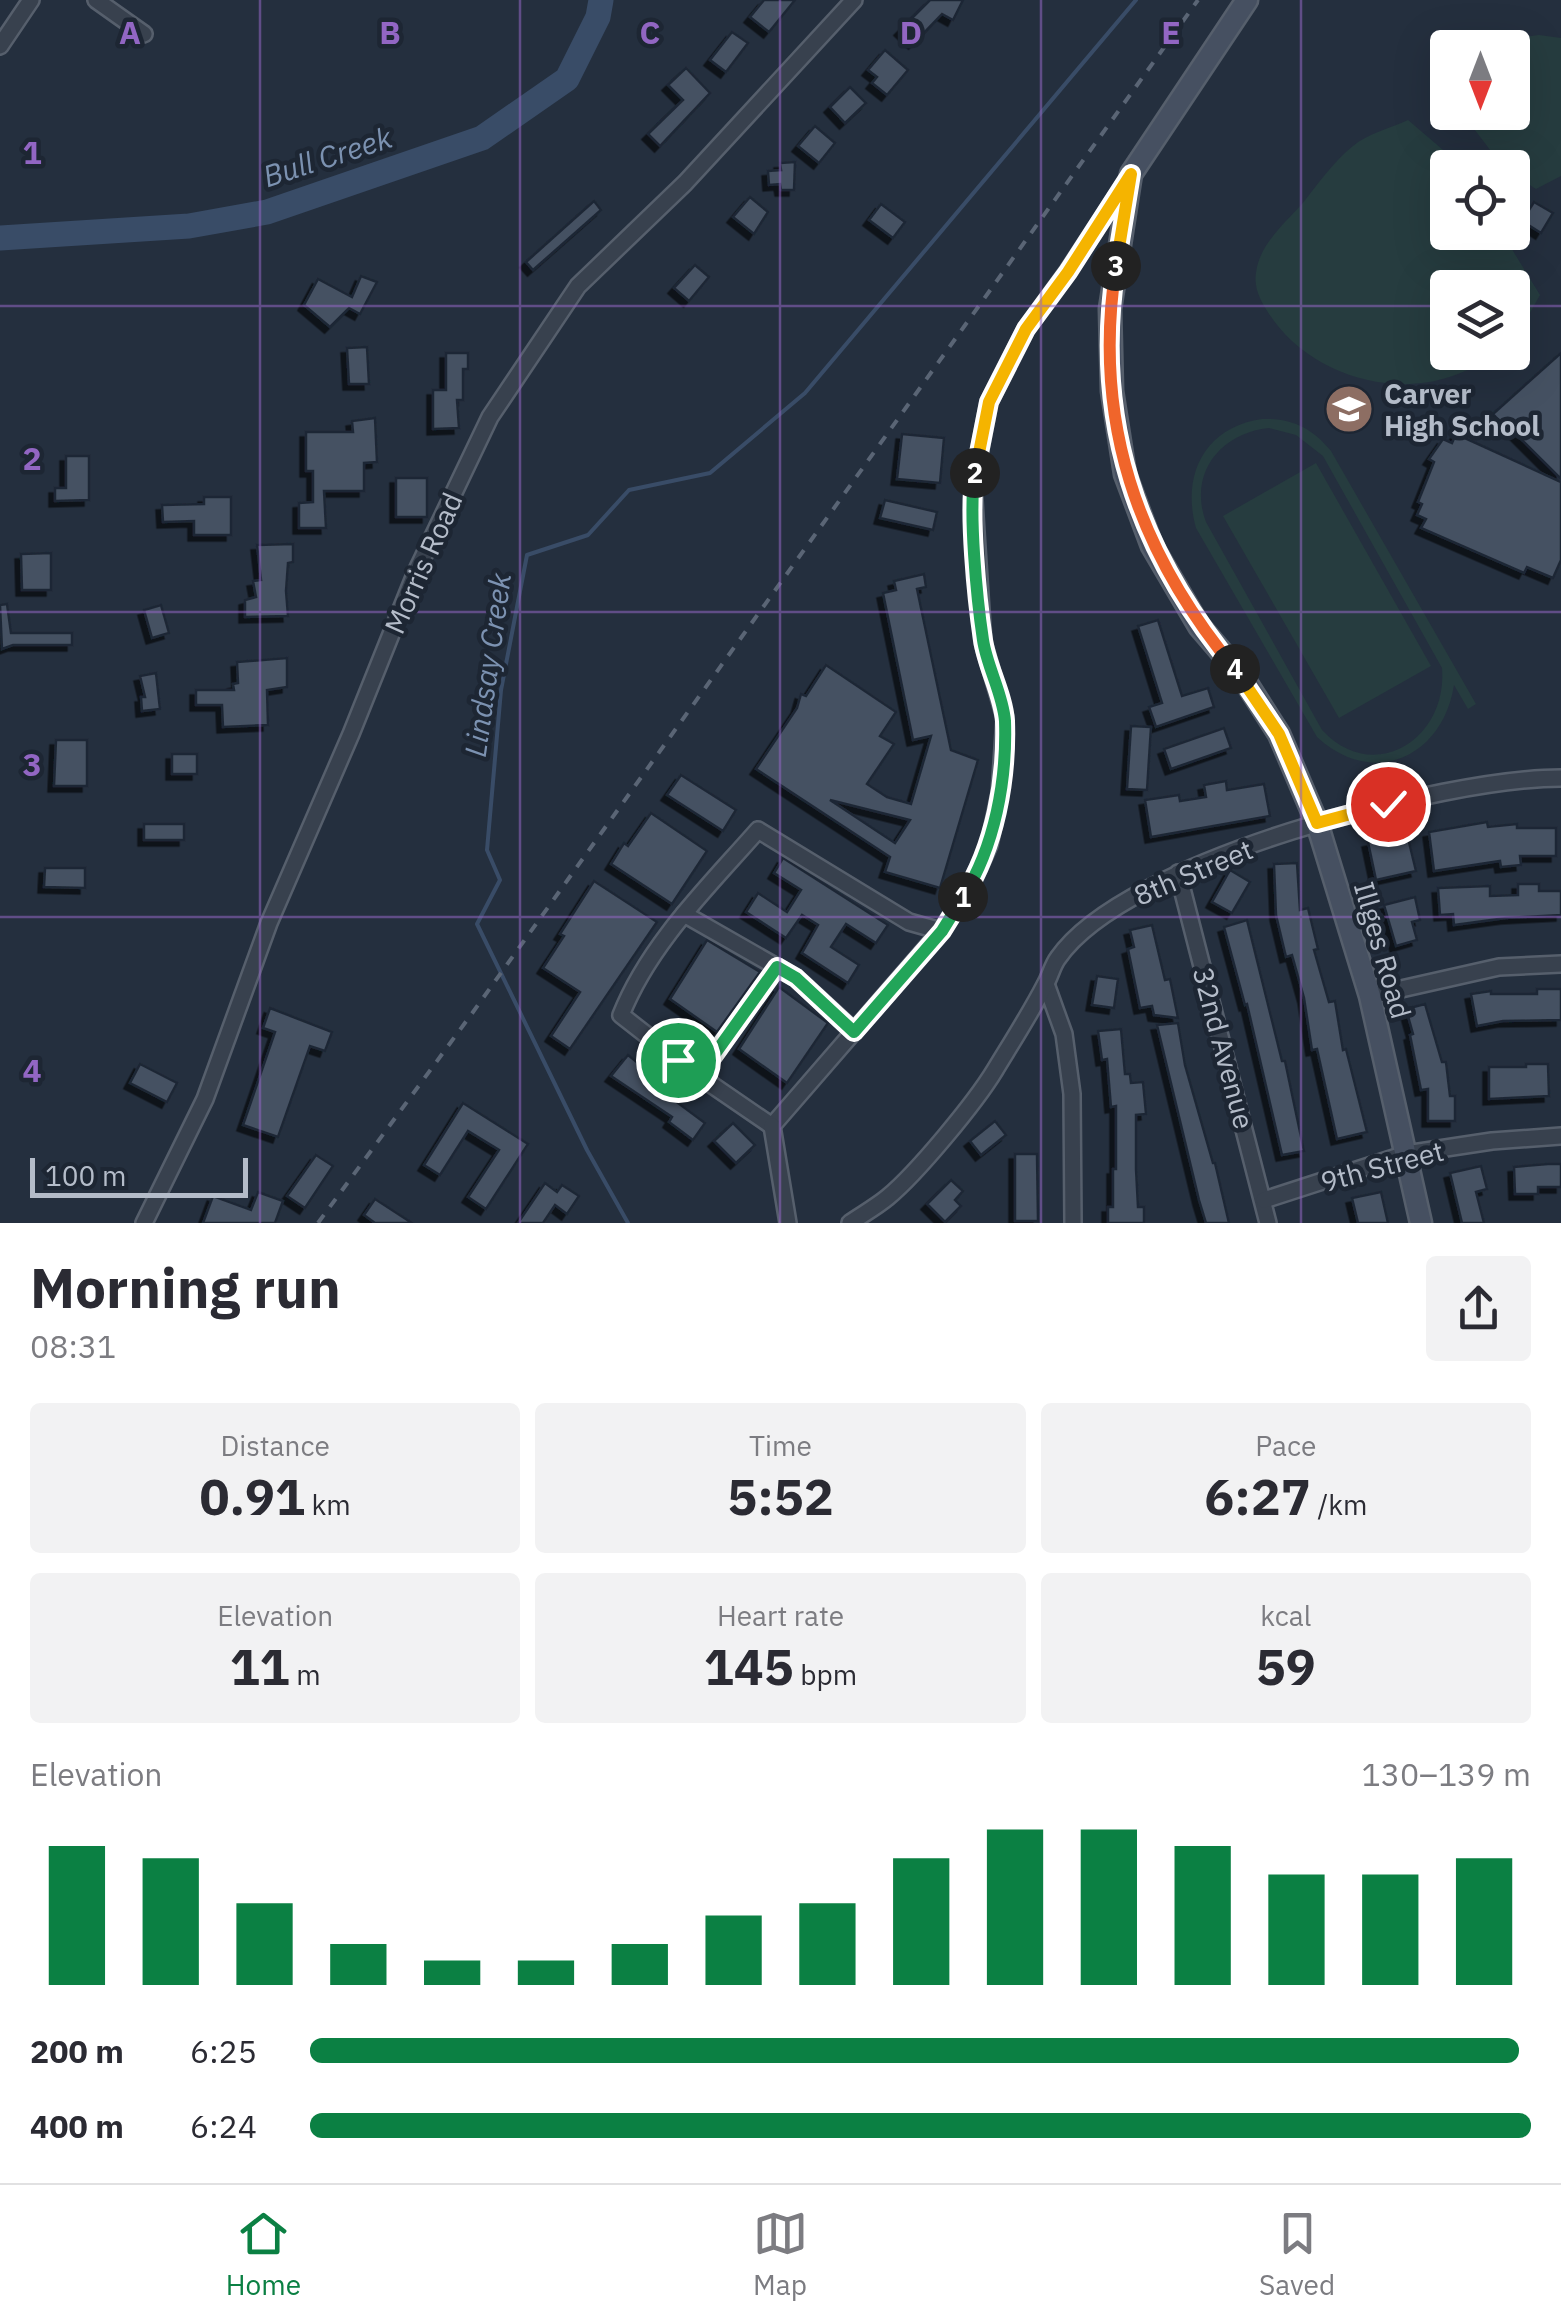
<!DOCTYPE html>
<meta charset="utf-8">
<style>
body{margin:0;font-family:"IBM Plex Sans",sans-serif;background:#f2f2f3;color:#2b2b33;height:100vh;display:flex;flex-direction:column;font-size:38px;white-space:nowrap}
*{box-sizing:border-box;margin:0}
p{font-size:32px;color:#7c7c81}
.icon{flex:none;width:55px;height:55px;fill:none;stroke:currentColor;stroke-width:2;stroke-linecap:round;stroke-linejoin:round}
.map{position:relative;height:1223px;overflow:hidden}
.details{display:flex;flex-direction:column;background:#fff;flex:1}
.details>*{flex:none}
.needle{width:65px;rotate:180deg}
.fabs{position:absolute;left:1430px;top:30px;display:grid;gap:20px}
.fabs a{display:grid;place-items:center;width:100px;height:100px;border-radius:10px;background:#fff;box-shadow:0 10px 40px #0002;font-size:50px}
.scale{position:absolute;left:30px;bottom:25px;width:218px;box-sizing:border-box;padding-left:10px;border:5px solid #b4bcc9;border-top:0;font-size:28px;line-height:35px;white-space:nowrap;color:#b4bcc9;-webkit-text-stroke:8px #1d2633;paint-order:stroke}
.pin{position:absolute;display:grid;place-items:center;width:85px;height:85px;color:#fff;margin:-42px;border:5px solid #fff;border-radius:50%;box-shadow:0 2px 10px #0007}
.km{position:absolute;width:50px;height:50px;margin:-25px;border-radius:50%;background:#222;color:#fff;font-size:28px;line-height:50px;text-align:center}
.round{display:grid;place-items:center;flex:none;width:105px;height:105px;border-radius:10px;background:#f2f2f3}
.overview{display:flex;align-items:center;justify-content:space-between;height:170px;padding:0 30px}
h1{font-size:55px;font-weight:700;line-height:75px}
.metrics{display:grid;grid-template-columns:repeat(3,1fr);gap:15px;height:170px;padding:10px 30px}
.metrics div{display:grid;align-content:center;border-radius:10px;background:#f2f2f3;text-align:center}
.metrics b{font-size:50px;font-weight:700}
.metrics small{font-size:28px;font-weight:400}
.metrics p{font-size:28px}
.chart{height:280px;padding:20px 30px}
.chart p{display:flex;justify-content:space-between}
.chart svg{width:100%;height:180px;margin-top:10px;stroke:#0b8043;stroke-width:6}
ul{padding:0 30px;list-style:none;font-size:32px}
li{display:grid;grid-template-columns:160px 120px 1fr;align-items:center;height:75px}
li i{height:25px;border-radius:12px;background:#0b8043}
.tabs{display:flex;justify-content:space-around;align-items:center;height:140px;border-top:2px solid #e1e1e2;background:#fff;font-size:28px;color:#7c7c81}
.tabs a{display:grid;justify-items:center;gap:5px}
.tabs .on{color:#0b8043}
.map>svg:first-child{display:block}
.green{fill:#263c3f;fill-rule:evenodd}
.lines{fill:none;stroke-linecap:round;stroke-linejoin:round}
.stream{stroke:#394c67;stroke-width:4}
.river{stroke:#394c67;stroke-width:25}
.building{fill:#455162;stroke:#1f2835;stroke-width:2.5;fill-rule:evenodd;filter:url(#shadow)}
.street-casing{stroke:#565f6c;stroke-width:20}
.secondary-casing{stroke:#565f6c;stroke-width:25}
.street{stroke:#38414e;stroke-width:15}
.secondary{stroke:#465061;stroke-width:20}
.rail{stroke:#5a6575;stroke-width:4;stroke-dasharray:10 10;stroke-linecap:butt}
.split-1-casing{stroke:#fff;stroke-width:20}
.split-2-casing{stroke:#fff;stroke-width:20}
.split-3-casing{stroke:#fff;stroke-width:20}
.split-4-casing{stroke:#fff;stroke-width:20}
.split-5-casing{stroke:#fff;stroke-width:20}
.split-1{stroke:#22a559;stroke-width:12}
.split-2{stroke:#22a559;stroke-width:12}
.split-3{stroke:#f5b400;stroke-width:12}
.split-4{stroke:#f0652b;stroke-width:12}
.split-5{stroke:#f5b400;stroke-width:12}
.grid{fill:none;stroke:#9266c3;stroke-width:2.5;stroke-opacity:0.55}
.labels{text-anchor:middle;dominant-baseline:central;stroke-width:9;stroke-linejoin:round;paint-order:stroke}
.poi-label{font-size:28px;font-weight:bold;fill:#b4bcc9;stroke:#1d2633;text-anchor:start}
.street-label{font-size:28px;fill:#b4bcc9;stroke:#1d2633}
.water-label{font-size:30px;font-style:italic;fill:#7c92b1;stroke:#1d2633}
.grid-label{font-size:32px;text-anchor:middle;font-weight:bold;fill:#9266c3;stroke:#1d2633;stroke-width:9;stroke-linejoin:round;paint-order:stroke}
</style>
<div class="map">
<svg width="1561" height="1223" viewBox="0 0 1561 1223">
<defs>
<filter id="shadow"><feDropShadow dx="-5.5" dy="5.5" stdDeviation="0" flood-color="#0009"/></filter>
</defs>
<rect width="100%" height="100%" fill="#242f3e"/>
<g class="green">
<path d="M1539,35L1561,38V176L1536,189L1513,174L1512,168L1503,167L1462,113L1512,112V48L1477,47L1491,41Z"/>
<path d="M1408,120L1463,167L1448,168V232L1502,233L1540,295L1523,325L1513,334L1512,288H1448V352L1493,353C1429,407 1323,387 1274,321C1264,307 1253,291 1256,273C1259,245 1284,224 1302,204C1317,185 1334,161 1353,146C1367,134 1391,128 1408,120Z"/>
<path d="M1262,419C1292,418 1312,428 1331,451L1476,704L1468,709L1454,685C1443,757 1373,789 1317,737L1196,528C1181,475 1205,427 1262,419ZM1269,428L1296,435L1323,456L1442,668C1448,739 1374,786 1322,730L1206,522C1188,474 1220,433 1269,428Z"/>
<path d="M1316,463L1431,666L1339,718L1223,516Z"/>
</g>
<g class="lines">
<path class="stream" d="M628,1223L587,1150L477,924L500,880L487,850L501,690L527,555L588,535L629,490L710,473L805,393L1136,0"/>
<path class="river" d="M0,238L189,226L267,212L482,138L567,79L598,17L601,0"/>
</g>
<g class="building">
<path d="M764,0H795L769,32L750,17Z"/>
<path d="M930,0H963L953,20L942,14L914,43L900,30Z"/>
<path d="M732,32L748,43L726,72L710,60Z"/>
<path d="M885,50L908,70L887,95L872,83L877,77L868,70Z"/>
<path d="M686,68L710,93L660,146L648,134L683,100L668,85Z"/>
<path d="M850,87L866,103L845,123L830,107Z"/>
<path d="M815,126L835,143L819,163L798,146Z"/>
<path d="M795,162L794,190H781L780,184L769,185L768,171L781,170L780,163Z"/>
<path d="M750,197L768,212L754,234L733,217Z"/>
<path d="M594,201L601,210L533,270L526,262Z"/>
<path d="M1534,202L1553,213L1541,233L1522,221Z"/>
<path d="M881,204L905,222L893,238L869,220Z"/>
<path d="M695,265L709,277L689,301L674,288Z"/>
<path d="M361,276L377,282L360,314L349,308L330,327L304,305L318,279L352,297Z"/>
<path d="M367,347L369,384H349L347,348Z"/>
<path d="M446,353H468V369H463V400H457L459,428L433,429V390H446Z"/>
<path d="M1561,353V479L1505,423L1503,425L1493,414Z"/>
<path d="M375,418L377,462L364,463V491H324L326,528H299V503L313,502V471H306V432H353L352,421Z"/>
<path d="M902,434L944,438L940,483L897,479Z"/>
<path d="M1456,434L1561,482V560L1553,578L1527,567L1524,573L1421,528L1426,519L1417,515L1422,504L1418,502L1434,462L1429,459L1443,439L1452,443Z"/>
<path d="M66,456H89V500L55,501V488H66Z"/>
<rect x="396" y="478" width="31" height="39"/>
<path d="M204,497H231V535H194V521L163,522L162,505L204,504Z"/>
<path d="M885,500L937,512L933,530L880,518Z"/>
<path d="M293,544V562L288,563L286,591L288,616L245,617V600L256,597L253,581L261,580L257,545Z"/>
<path d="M51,553V590H22L21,554Z"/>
<path d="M924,574L926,587L917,589L951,750L978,760L940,888L885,872L890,857L756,769L797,708L801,694L806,696L826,665L896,712L880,736L894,744L867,784L887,797L911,804L931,736L913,740L883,593L896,590L894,581ZM830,800L910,820L895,843Z"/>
<path d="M7,604L11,633H72V645H13L2,649L0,605Z"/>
<path d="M161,605L169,633L152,638L144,610Z"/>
<path d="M1158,620L1182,696L1208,688L1214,707L1156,727L1149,707L1162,703L1138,626Z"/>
<path d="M287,658V687L267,690L268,725L223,727L222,705H196V690H234L233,684L238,683L237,662Z"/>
<path d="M156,673L160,709L142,711L141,697H145L140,676Z"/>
<path d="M1131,726L1151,727L1147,790L1127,789Z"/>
<path d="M1224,728L1231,748L1171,769L1164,749Z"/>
<path d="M56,740H87V786H54Z"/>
<rect x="172" y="754" width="25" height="20"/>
<path d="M681,775L736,810L723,831L667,795Z"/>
<path d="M1226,781L1227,790L1264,784L1270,816L1151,837L1145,800L1179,795L1180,801L1206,797L1204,785Z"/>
<path d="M651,813L707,851L672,904L611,864L624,843L628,846Z"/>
<path d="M1487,822L1488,827L1517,824V828H1556V856H1520L1521,865L1501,867L1500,861L1434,871L1429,832Z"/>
<rect x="144" y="824" width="40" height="16"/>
<path d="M1407,834L1416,871L1376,880L1368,842Z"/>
<path d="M783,858L888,925L876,943L846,924L831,947L859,965L848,983L802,953L818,925L802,915L786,938L746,912L758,893L787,912L801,890L774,873Z"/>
<path d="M1297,863L1300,910L1308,908L1318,949L1314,950L1329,1002L1335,1001L1343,1050L1346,1049L1367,1132L1337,1139L1317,1049L1312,1050L1304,998L1292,955L1286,957L1276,915L1274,864Z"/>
<path d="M45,868H85V888L44,887Z"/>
<path d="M1230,870L1250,882L1232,913L1212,902Z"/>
<path d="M594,881L657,922L570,1049L551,1036L580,992L543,968L564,936L560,934Z"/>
<path d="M1518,884H1539V891H1561V915L1506,918L1454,925L1453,914L1440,915L1438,888L1490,886V896L1518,895Z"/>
<path d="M1415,897L1420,920L1412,922L1417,940L1396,946L1384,905Z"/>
<path d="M1247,920L1282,1061H1285L1304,1151L1282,1155L1247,1004L1245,1005L1224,927Z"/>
<path d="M1152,925L1165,980L1170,979L1178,1018L1154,1015L1152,1006L1140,1008L1128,949L1134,947L1130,930Z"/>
<path d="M707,940L760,972L717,1032L670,999Z"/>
<path d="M1097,976L1118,979L1114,1008L1092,1005Z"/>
<path d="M779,987L828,1023L787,1083L739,1049Z"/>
<path d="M1537,989H1561V1020L1503,1021L1477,1026L1471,994L1491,991V994H1537Z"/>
<path d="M1425,1004L1442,1062H1446L1450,1096H1455V1121H1428V1089L1421,1090L1410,1035L1413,1034L1406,1009Z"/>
<path d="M270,1008L332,1032L325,1051L310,1046L278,1137L243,1125L275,1032L263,1028Z"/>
<path d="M1178,1023L1185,1065L1213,1163H1215L1229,1223H1206L1199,1200L1157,1025Z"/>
<path d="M1121,1029L1125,1074H1130L1131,1083L1143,1082L1146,1114L1136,1115V1169L1138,1207H1144V1223H1108V1207H1113V1169H1116V1106L1111,1107L1107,1059L1102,1060L1098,1031Z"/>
<path d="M628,1055L653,1075L650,1078L681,1099L678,1103L705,1123L693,1140L669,1122L672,1117L611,1076Z"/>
<path d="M140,1064L177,1083L167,1102L130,1083Z"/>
<path d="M1526,1064H1548L1549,1096L1489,1099V1067H1526Z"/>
<path d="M463,1103L528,1144L486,1209L468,1197L499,1150L468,1131L440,1175L424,1165Z"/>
<path d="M995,1121L1006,1135L981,1155L970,1141Z"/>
<path d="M733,1123L755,1145L736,1163L714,1141Z"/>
<path d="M1015,1154H1037L1038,1221H1015Z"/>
<path d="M316,1155L333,1166L305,1208L287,1196Z"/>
<path d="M1548,1164H1561V1187H1538V1194H1515L1514,1167Z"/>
<path d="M1481,1166L1487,1189L1476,1192L1484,1223H1462L1450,1173Z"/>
<path d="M951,1180L963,1191L955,1200L961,1206L945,1222L927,1204Z"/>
<path d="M545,1183L557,1192L562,1185L579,1196L567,1214L555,1205L543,1223H518Z"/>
<path d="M258,1192L283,1201L275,1223H203L213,1196L251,1210Z"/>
<path d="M1381,1192L1388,1223H1358L1352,1198Z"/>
<path d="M375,1199L412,1223H375L364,1215Z"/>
</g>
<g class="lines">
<g class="street-casing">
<g id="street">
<path d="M96,0L144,34"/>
<path d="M0,46L31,0"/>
<path d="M1178,873L1268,1223"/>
<path d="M684,914L796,978L854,1031"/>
<path d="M1046,984L1064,1034L1072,1094L1073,1223"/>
<path d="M1370,996L1499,967L1561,964"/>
<path d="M699,1076L777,967"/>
<path d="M772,1126L941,931L969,889L989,845L1000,793L1005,718L983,642L973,485L989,402L1026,329L1068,271L1129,178"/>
<path d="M772,1126L699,1076L621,1015C649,944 708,887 758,830L909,922L941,931"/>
<path d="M772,1126L788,1223"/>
<path d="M1264,1200L1406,1154L1492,1141L1561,1136"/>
<path d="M144,1223L205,1099L269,923L351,734L416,572L490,417L578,286L685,183L854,0"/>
<path d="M850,1223C863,1214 876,1207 888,1197C917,1173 975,1103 995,1070C1012,1042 1030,1014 1045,985C1050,977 1052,966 1058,958C1125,860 1445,778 1561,778"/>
</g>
</g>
<g class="secondary-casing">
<path id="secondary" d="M1247,0L1131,174L1110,309L1112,391L1125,474L1152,546L1199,626L1242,676L1279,734L1317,823L1370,996L1421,1223"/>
</g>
<use href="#street" class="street"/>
<use href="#secondary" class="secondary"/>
<path class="rail" d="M318,1223L473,1012L1198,0"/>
</g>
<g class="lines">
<g class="split-1-casing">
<path id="split-1" d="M678,1060L699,1076L777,967L796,978L854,1032L942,931L963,897"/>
</g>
<g class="split-2-casing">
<path id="split-2" d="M963,897C995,846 1007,780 1005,721C1003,694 987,667 983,640C977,600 968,510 975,473"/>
</g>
<g class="split-3-casing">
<path id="split-3" d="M975,473L989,402L1026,329L1068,272L1131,174L1116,266"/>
</g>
<g class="split-4-casing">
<path id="split-4" d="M1116,266C1092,420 1137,551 1235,669"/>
</g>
<g class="split-5-casing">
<path id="split-5" d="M1235,669L1279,734L1317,823L1388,804"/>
</g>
<use href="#split-1" class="split-1"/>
<use href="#split-2" class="split-2"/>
<use href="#split-3" class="split-3"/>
<use href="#split-4" class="split-4"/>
<use href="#split-5" class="split-5"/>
</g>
<path class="grid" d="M260,0V1223M520,0V1223M780,0V1223M1041,0V1223M1301,0V1223M0,306H1448M1512,306H1561M0,612H1561M0,917H1561"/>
<defs>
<g id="school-disc" transform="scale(2.5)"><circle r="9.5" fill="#8d6e63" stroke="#1d2633"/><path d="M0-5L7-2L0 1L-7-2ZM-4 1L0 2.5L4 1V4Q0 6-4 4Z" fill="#fff"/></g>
</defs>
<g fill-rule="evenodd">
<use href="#school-disc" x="1349" y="409"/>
</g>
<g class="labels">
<g class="poi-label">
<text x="1384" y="393">Carver<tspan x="1384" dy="32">High School</tspan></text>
</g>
<g class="street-label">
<text transform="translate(423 563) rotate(-66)">Morris Road</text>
<text transform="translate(1193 872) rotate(-23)">8th Street</text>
<text transform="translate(1383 950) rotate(74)">Illges Road</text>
<text transform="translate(1224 1048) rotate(75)">32nd Avenue</text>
<text transform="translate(1382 1166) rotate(-15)">9th Street</text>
</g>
<g class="water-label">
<text transform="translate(327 156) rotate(-18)">Bull Creek</text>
<text transform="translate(487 665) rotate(-82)">Lindsay Creek</text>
</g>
</g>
<g class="grid-label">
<text x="130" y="44">A</text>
<text x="390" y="44">B</text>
<text x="650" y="44">C</text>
<text x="911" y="44">D</text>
<text x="1171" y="44">E</text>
<text x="32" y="164">1</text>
<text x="32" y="470">2</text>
<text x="32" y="776">3</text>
<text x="32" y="1082">4</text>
</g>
</svg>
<div class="fabs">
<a><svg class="needle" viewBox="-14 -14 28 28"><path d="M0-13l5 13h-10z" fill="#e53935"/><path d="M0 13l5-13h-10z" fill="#7c7c81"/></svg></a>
<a><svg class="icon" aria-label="locate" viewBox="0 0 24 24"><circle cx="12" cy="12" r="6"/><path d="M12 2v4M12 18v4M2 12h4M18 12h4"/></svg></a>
<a><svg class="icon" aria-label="layers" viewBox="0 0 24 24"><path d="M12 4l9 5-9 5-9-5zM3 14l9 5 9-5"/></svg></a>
</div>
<div class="scale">100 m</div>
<div class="pin" style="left:678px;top:1060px;background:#1e9e55"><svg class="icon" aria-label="arrive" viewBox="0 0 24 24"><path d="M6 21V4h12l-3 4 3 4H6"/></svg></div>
<div class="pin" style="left:1388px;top:804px;background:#d93025"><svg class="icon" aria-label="check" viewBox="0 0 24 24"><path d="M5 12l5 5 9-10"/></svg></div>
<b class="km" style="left:963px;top:897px">1</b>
<b class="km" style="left:975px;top:473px">2</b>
<b class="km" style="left:1116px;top:266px">3</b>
<b class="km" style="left:1235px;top:669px">4</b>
</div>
<section class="details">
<div class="overview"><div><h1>Morning run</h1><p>08:31</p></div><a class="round"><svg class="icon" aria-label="share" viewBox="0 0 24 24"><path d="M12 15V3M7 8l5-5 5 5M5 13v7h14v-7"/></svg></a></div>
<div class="metrics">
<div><p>Distance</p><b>0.91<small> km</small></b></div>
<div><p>Time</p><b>5:52</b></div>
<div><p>Pace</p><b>6:27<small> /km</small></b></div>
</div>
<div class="metrics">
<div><p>Elevation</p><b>11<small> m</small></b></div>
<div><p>Heart rate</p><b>145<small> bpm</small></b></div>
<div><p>kcal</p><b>59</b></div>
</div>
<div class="chart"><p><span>Elevation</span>130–139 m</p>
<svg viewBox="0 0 160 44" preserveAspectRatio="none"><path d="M5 44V10M15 44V13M25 44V24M35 44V34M45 44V38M55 44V38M65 44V34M75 44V27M85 44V24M95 44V13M105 44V6M115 44V6M125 44V10M135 44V17M145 44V17M155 44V13"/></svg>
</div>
<ul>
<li><b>200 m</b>6:25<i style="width:99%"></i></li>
<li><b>400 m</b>6:24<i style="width:100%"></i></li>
</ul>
</section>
<nav class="tabs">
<a class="on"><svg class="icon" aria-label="home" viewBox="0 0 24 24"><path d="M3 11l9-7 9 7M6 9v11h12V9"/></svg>Home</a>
<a><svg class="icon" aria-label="map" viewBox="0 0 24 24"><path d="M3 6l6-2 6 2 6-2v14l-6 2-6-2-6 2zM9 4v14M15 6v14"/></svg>Map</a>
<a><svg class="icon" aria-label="saved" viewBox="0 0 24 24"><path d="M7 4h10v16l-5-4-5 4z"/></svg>Saved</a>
</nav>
